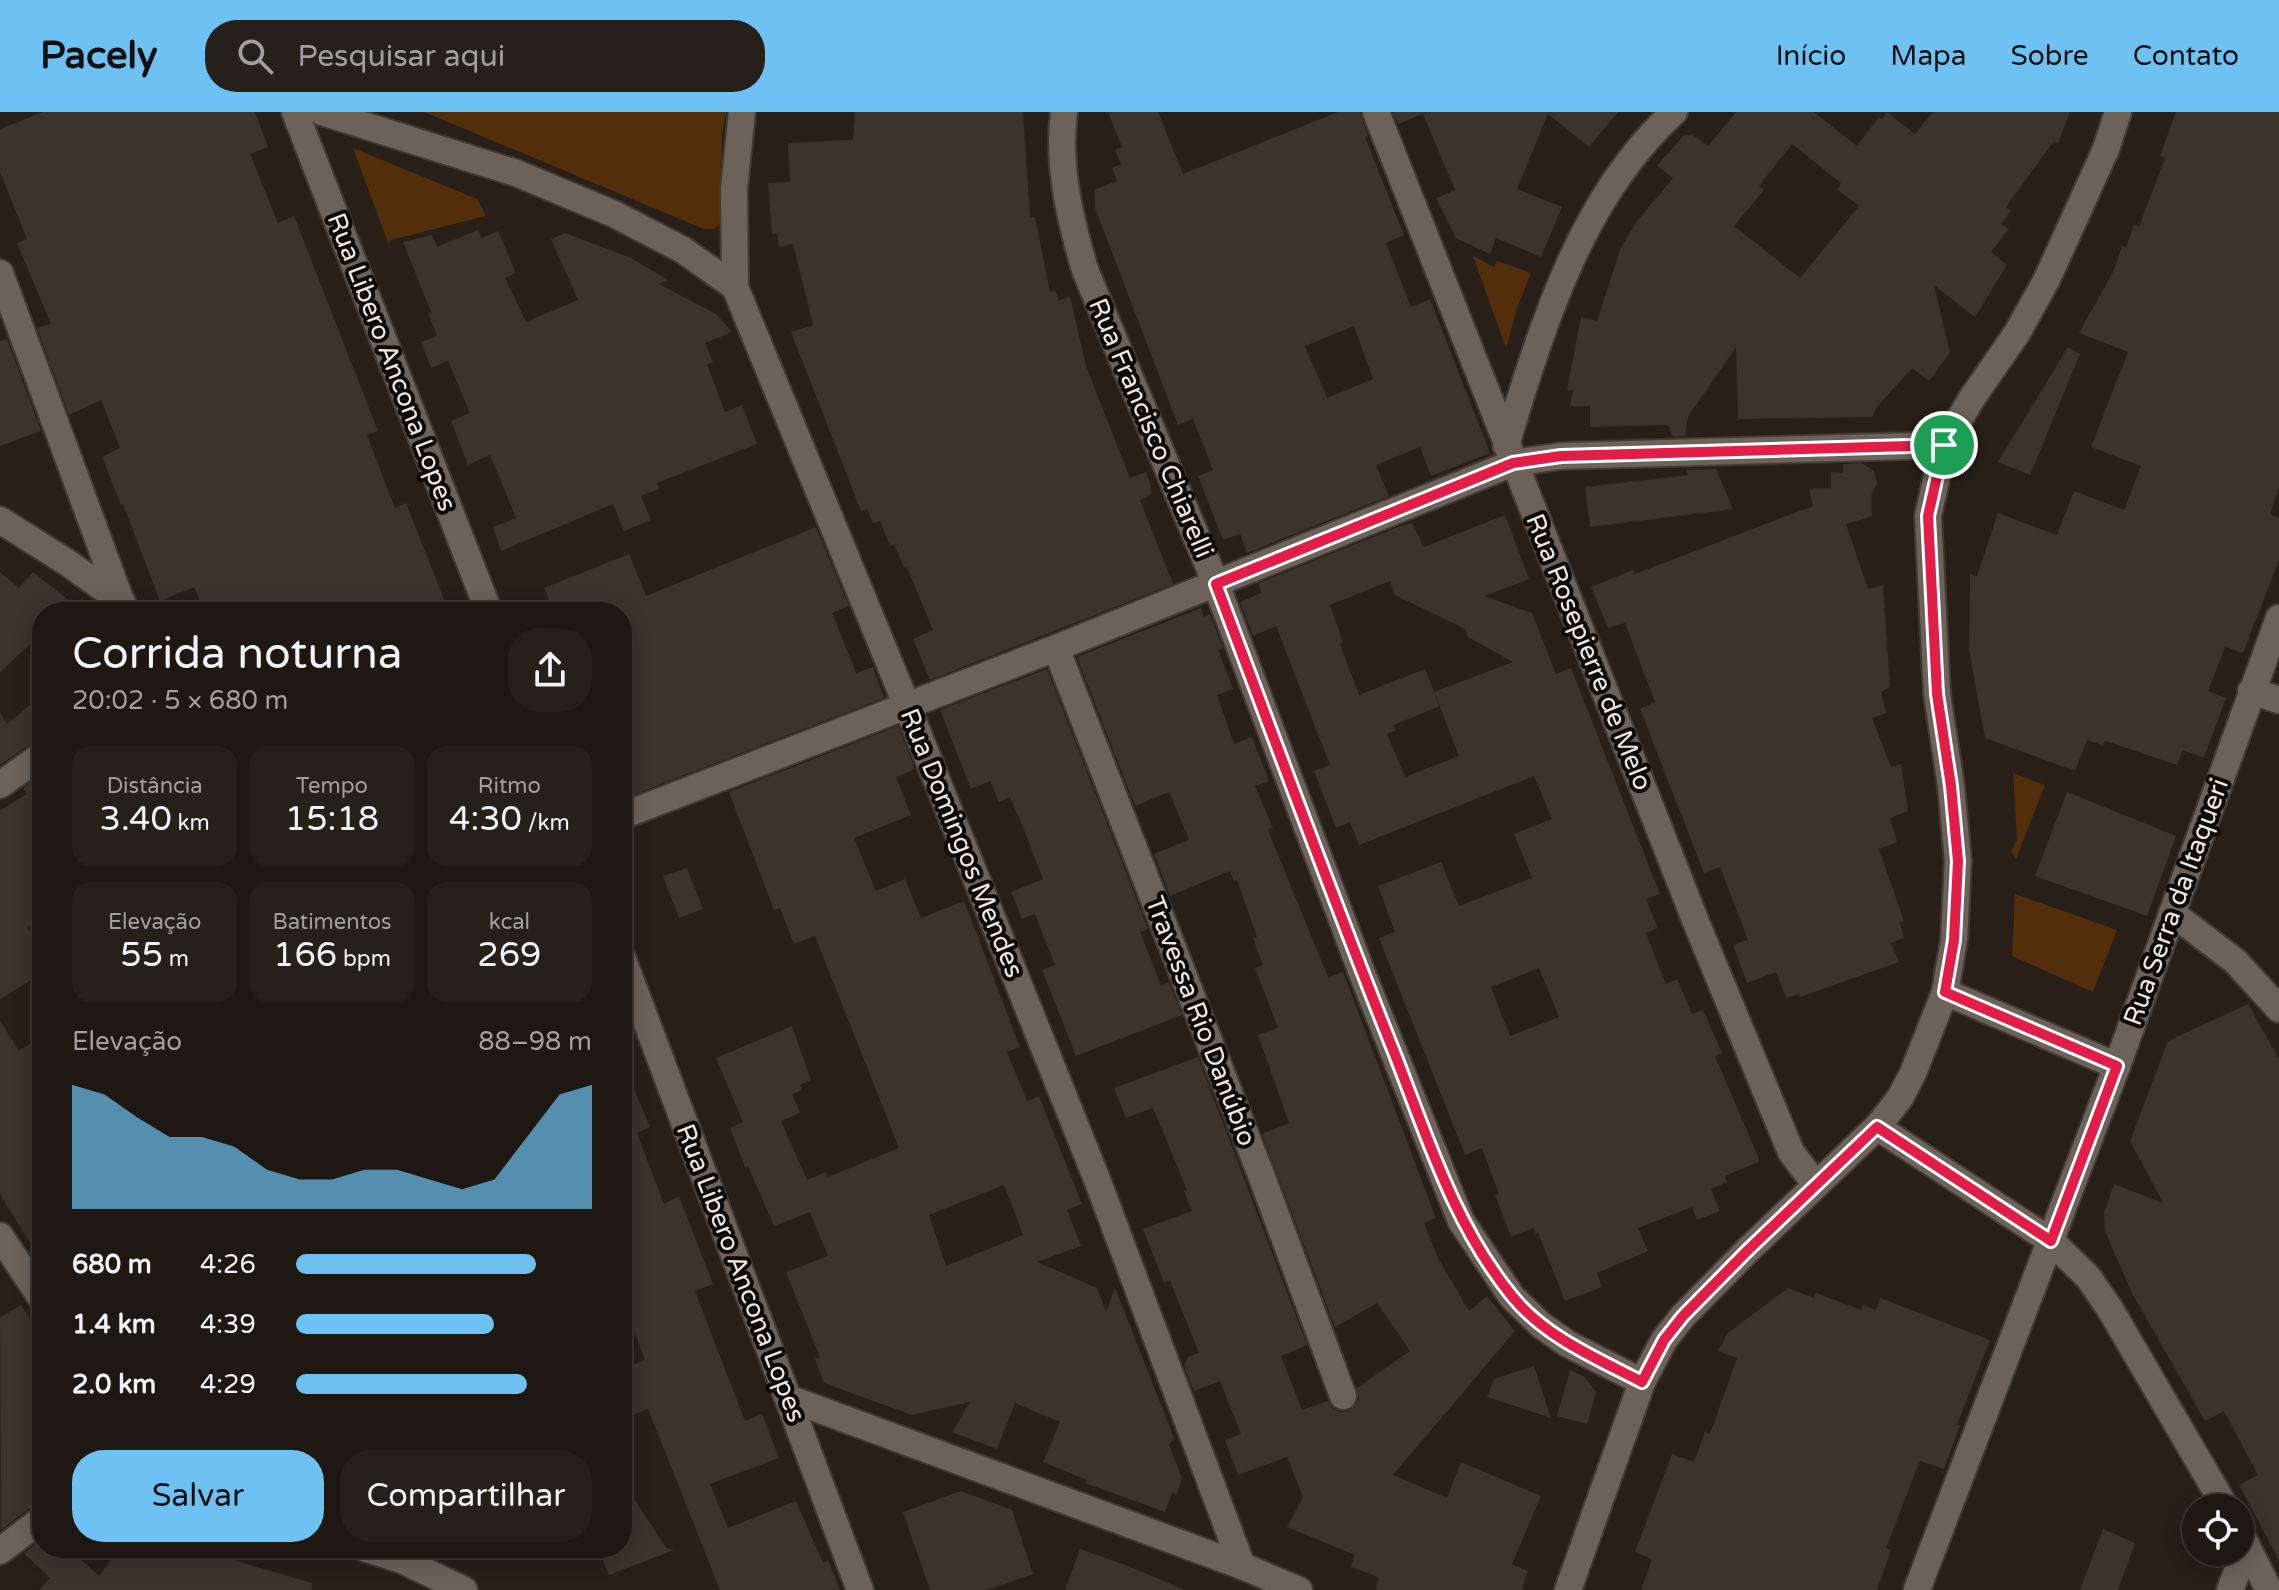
<!DOCTYPE html>
<html lang="pt">
<meta charset="utf-8">
<style>
body{margin:0;font-family:"Varela Round",sans-serif;background:#26201b;color:#f1f3f6;height:100vh;display:flex;flex-direction:column;font-size:30px;white-space:nowrap}
*{box-sizing:border-box;margin:0}
p{font-size:26px;color:#a19f9f}
.icon{flex:none;width:44px;height:44px;fill:none;stroke:currentColor;stroke-width:2;stroke-linecap:round;stroke-linejoin:round}
.map{position:relative;flex:1;overflow:hidden}
.details{position:absolute;left:32px;top:490px;width:600px;height:956px;display:flex;flex-direction:column;background:#1e1712;border-radius:32px;box-shadow:0 4px 20px #0003,0 0 0 2px #3c3632}
.details>*{flex:none}
.controls{position:absolute;left:2182px;top:1382px;display:grid;gap:16px}
.controls a{display:grid;place-items:center;width:72px;height:72px;border-radius:50%;background:#1e1712;box-shadow:0 4px 20px #0003,0 0 0 2px #3c3632;font-size:40px}
.pin{position:absolute;display:grid;place-items:center;width:68px;height:68px;color:#fff;margin:-34px;border:4px solid #fff;border-radius:50%;box-shadow:0 2px 8px #0007}
.round{display:grid;place-items:center;flex:none;width:84px;height:84px;border-radius:32px;background:#26201b}
.head{display:flex;align-items:center;justify-content:space-between;height:136px;padding:0 40px}
h1{font-size:44px;font-weight:600;line-height:60px}
.metrics{display:grid;grid-template-columns:repeat(3,1fr);gap:12px;height:136px;padding:8px 40px}
.metrics div{display:grid;align-content:center;border-radius:20px;background:#26201b;text-align:center}
.metrics b{font-size:34px;font-weight:600}
.metrics small{font-size:22px;font-weight:400}
.metrics p{font-size:22px}
.chart{height:224px;padding:16px 40px}
.chart p{display:flex;justify-content:space-between}
.chart svg{width:100%;height:144px;margin-top:8px;fill:#6dc2f3;opacity:.7}
.action{display:flex;gap:16px;margin-top:auto;padding:16px 40px}
.action a{flex:1;height:92px;border-radius:32px;background:#6dc2f3;color:#111;font-size:32px;font-weight:600;line-height:92px;text-align:center}
.action a+a{background:#26201b;color:#f1f3f6}
ul{padding:0 40px;list-style:none;font-size:26px}
li{display:grid;grid-template-columns:128px 96px 1fr;align-items:center;height:60px}
li i{height:20px;border-radius:10px;background:#6dc2f3}
header{display:flex;align-items:center;gap:48px;box-sizing:border-box;height:112px;padding:0 40px;background:#6dc2f3;color:#111}
header strong{font-size:38px}
nav{display:flex;gap:44px;margin-inline-start:auto;font-size:28px}
.search{width:560px;height:72px;background:#26201b;display:flex;align-items:center;gap:20px;box-sizing:border-box;padding:0 28px;border-radius:32px;color:#a19f9f;font-size:30px}
.map>svg:first-child{display:block}
.green{fill:#532e0b}
.building{fill:#3c332c;fill-rule:evenodd}
.lines{fill:none;stroke-linecap:round;stroke-linejoin:round}
.minor-casing{stroke:#413a35;stroke-width:30}
.minor{stroke:#6d625a;stroke-width:26}
.route-casing{stroke:#fff;stroke-width:16}
.route{stroke:#e11d48;stroke-width:10}
.labels{text-anchor:middle;dominant-baseline:central;stroke-width:8;stroke-linejoin:round;paint-order:stroke}
.street-label{font-size:26px;fill:#eee8e3;stroke:#0e0a07}
</style>
<header>
<strong>Pacely</strong>
<div class="search"><svg class="icon" aria-label="search" viewBox="0 0 24 24"><circle cx="10" cy="10" r="6"/><path d="M15 15l6 6"/></svg>Pesquisar aqui</div>
<nav><a>Início</a><a>Mapa</a><a>Sobre</a><a>Contato</a></nav>
</header>
<div class="map">
<svg width="2279" height="1478" viewBox="0 0 2279 1478">
<rect width="100%" height="100%" fill="#281f18"/>
<g class="green">
<path d="M424,0H726L722,22L721,109L715,117H704Z"/>
<path d="M353,36L477,87L486,104L391,128L389,133Z"/>
<path d="M1473,144L1494,155L1497,149L1531,161L1517,196L1506,236Z"/>
<path d="M2013,661L2045,673L2016,747L2011,739L2017,728Z"/>
<path d="M2015,782L2117,818L2093,880L2012,844Z"/>
</g>
<g class="building">
<path d="M43,0H255L268,35L250,42L278,111L294,104L378,319L367,323L385,370L395,396L406,391L449,500H205L194,475L160,489L123,392L121,393L102,345L120,336L101,288L69,303L37,216L51,212L17,131L27,127L0,60V17Z"/>
<path d="M855,0H1023L1030,106L1035,105L1050,180L1055,178L1059,189L1070,184L1086,254L1130,366L1146,360L1151,374V383L1140,388L1173,472L930,568L913,527L933,518L907,455L904,456L894,432L890,434L880,409L873,411L867,397L861,399L791,220L813,213L793,132L779,135L777,122H772L768,71L790,70L788,31L853,28Z"/>
<path d="M1108,0H1158L1183,62L1338,0H1360L1368,24L1365,25L1404,123L1386,131L1411,195L1430,187L1490,341L1431,364L1420,335L1376,353L1389,384L1247,441L1240,422L1223,428L1198,364L1213,358L1193,307L1178,313L1095,96L1094,78L1117,69L1112,56L1121,52L1115,38L1122,35ZM1354,214L1373,267L1327,286L1305,234Z"/>
<path d="M1393,0H1618L1589,35L1548,2L1517,77L1562,95L1541,145L1496,126L1490,142L1456,126L1436,86L1455,78L1423,2L1398,12Z"/>
<path d="M1736,0H1814L1857,34L1879,5L1882,7L1887,0L1915,22L1933,0H2070L2058,31L2054,29L2006,95L2011,99L2001,112L2009,117L1991,140L2007,153L1975,205L1934,173L1950,241L1929,269L1912,256L1877,295L1872,305L1738,307L1736,235L1688,305L1685,324L1673,325L1668,313L1590,315V294H1570L1573,278H1567L1581,205L1597,209L1621,135L1638,108L1673,66L1657,54L1684,23H1693L1708,34ZM1792,32L1841,71L1837,77L1859,94L1800,166L1734,114L1764,78L1759,74Z"/>
<path d="M2176,0H2279V376L2270,402L2279,406V448L2243,541L2225,535L2208,579L2226,586L2204,646L2183,638L2177,653L2106,629L2102,633L2087,628L2075,659L1985,626L1969,538L1970,462L1977,464L1998,401L2057,423L2074,379L2124,398L2141,354L2091,335L2128,240L2079,221L2114,158L2122,134L2126,135L2134,113L2139,115L2165,46L2160,44Z"/>
<path d="M478,118L482,126L498,119L516,161L505,166L526,210L578,188L551,127L565,121L631,146L668,168L659,172L716,202L732,220L705,231L713,250L707,252L725,300L742,293L757,332L657,371L659,377L641,384L651,408L624,419L613,392L501,439L493,415L516,406L490,343L468,353L451,309L470,301L448,249L431,256L421,230L437,224L428,201L431,200L403,130L432,123L437,135Z"/>
<path d="M7,227L41,319L0,334V229Z"/>
<path d="M2068,235L2080,242L2030,363L1998,350Z"/>
<path d="M1862,351L1874,359L1877,372L1871,384L1872,404L1846,412L1868,477L1883,473L1890,575L1881,580L1886,601L1872,606L1891,655L1901,652L1908,699L1890,706L1897,730L1879,737L1904,809L1900,811L1904,826L1891,831L1899,850L1800,885L1799,882L1786,886L1776,860L1747,871L1733,833L1748,828L1720,755L1704,761L1640,597L1655,590L1625,511L1608,516L1591,475L1633,458L1635,462L1813,394L1809,377L1831,376V360L1843,361V352Z"/>
<path d="M1716,357L1733,397L1590,415L1585,375L1688,363L1686,358Z"/>
<path d="M1505,403L1529,467L1484,484L1532,501L1556,562L1571,556L1660,782L1646,787L1658,816L1646,821L1666,872L1677,867L1692,902L1703,898L1722,941L1715,944L1759,1047L1758,1050L1725,1064L1727,1070L1711,1077L1720,1099L1697,1108L1692,1095L1638,1116L1648,1139L1597,1161L1602,1175L1565,1189L1538,1121L1536,1122L1533,1116L1511,1125L1495,1083L1499,1082L1482,1036L1465,1043L1379,826L1395,820L1378,774L1441,750L1459,794L1532,766L1514,722L1552,707L1534,664L1359,733L1350,710L1336,716L1314,659L1330,653L1276,514L1253,524L1240,490L1261,481L1259,471L1401,414L1412,411L1424,435ZM1390,469L1395,483L1465,517L1468,525L1513,550L1434,580L1459,644L1405,665L1387,622L1396,618L1394,613L1440,594L1425,557L1359,583L1340,532L1343,530L1330,493ZM1539,856L1559,905L1510,924L1491,875Z"/>
<path d="M816,415L849,494L832,501L856,561L873,555L884,586L622,687V500H554L544,476L629,442L646,484Z"/>
<path d="M0,460L19,476L33,460L84,500H42V521L0,560Z"/>
<path d="M1201,496L1204,505L1210,502L1223,536L1218,538L1233,577L1217,583L1234,632L1252,625L1269,669L1255,674L1273,716L1268,718L1328,865L1343,860L1436,1106L1424,1111L1438,1146L1469,1199L1487,1184L1515,1219L1393,1363L1447,1386L1461,1350L1541,1384L1512,1452L1528,1459L1522,1478H1376L1378,1465L1351,1455L1355,1443L1287,1415L1303,1385L1287,1345L1238,1363L1225,1328L1241,1322L1220,1269L1194,1279L1184,1254L1188,1245L1199,1241L1170,1169L1164,1171L1143,1117L1192,1099L1184,1079L1187,1078L1153,996L1126,1006L1114,976L1198,945L1307,1233L1281,1244L1302,1298L1328,1289L1333,1297L1341,1300L1349,1299L1359,1287L1357,1276L1410,1239L1377,1191L1335,1215L1262,1022L1289,1011L1258,923L1278,916L1255,856L1263,853L1253,826L1257,825L1237,768L1234,769L1230,759L1170,784L1154,742L1189,728L1169,680L1135,694L1077,545Z"/>
<path d="M1047,557L1148,817L1140,820L1161,873L1169,870L1182,903L1076,944L1042,858L1055,853L1035,802L1022,807L1011,780L1043,767L1021,710L1010,685L999,690L990,669L971,677L940,598Z"/>
<path d="M42,583V627L33,630L0,653V601L7,612Z"/>
<path d="M898,614L915,657L896,665L911,703L854,726L876,779L905,767L921,806L964,789L1020,935L1007,940L1027,989L1039,984L1082,1092L1067,1098L1081,1134L1037,1150L1097,1176L1106,1199L1115,1176L1174,1326L1169,1333L1182,1366L1177,1382L1172,1381L1165,1400L1085,1371L1087,1368L1043,1350L1060,1310L1015,1291L997,1337L952,1320L970,1290L912,1303L824,1271L815,1247L820,1245L786,1160L828,1144L810,1100L774,1114L748,1054L745,1055L730,1016L743,1010L716,946L792,914L811,968L800,973L802,978L792,982L800,1001L781,1009L807,1068L826,1060L828,1065L899,1036L815,824L794,832L780,796L774,798L729,680ZM1004,1073L1023,1123L946,1154L929,1103Z"/>
<path d="M40,664L42,721L30,728L42,746V805L27,815L42,838V861L0,887V699L27,682L23,676Z"/>
<path d="M2067,680L2176,724L2147,804L2035,764Z"/>
<path d="M687,756L703,797L679,806L663,764Z"/>
<path d="M2248,892L2279,947V1448L2239,1373L2258,1363L2224,1299L2205,1309L2132,1181L2105,1119L2104,1101L2114,1072L2163,1091L2130,1029L2168,929Z"/>
<path d="M0,909L19,939L42,924V1150L0,1082Z"/>
<path d="M622,948L650,1015L637,1021L664,1092L679,1084L713,1172L695,1179L728,1265L745,1309L762,1302L779,1346L710,1372L728,1416L796,1389L823,1451L828,1448L840,1478H720L648,1297L622,1308V1257L645,1248L622,1187Z"/>
<path d="M1788,1176L1814,1186L1816,1181L1861,1198L1863,1193L1876,1198L1880,1186L1990,1228L1957,1313H1960L1944,1357L1920,1349L1886,1436L1891,1438L1877,1478H1641L1652,1447L1635,1440L1672,1342L1694,1350L1705,1320L1710,1322L1737,1246L1718,1239L1728,1221Z"/>
<path d="M21,1193L42,1226V1391L32,1394L1,1418L0,1206Z"/>
<path d="M1534,1254L1551,1306L1487,1285L1494,1267Z"/>
<path d="M1570,1258L1585,1265L1596,1280L1587,1312L1557,1304Z"/>
<path d="M622,1368L666,1436L674,1438L609,1463L598,1436H622Z"/>
<path d="M961,1379L1012,1398L1033,1462L987,1478H930L903,1400Z"/>
<path d="M2103,1417L2135,1431L2118,1478H2080Z"/>
<path d="M42,1427V1436H68L99,1464L120,1436H239L234,1448L312,1471L311,1478H39L50,1466L24,1441Z"/>
<path d="M1080,1437L1128,1454L1185,1478H1065Z"/>
</g>
<g class="lines">
<g class="minor-casing">
<g id="minor">
<path d="M295,0L489,500"/>
<path d="M322,0L516,61L614,102L683,138L735,175"/>
<path d="M742,0L734,77L735,175L907,594L1098,1070L1242,1454"/>
<path d="M1064,0C1057,53 1070,107 1085,158L1216,472L1362,861L1461,1109L1512,1185L1541,1213L1568,1232L1642,1270"/>
<path d="M1376,0L1698,815L1791,1040L1816,1073"/>
<path d="M0,161L125,500"/>
<path d="M1506,333C1542,215 1580,86 1674,0"/>
<path d="M0,408L68,451L122,490"/>
<path d="M1056,536L1260,1060L1343,1284"/>
<path d="M2251,579L2279,588"/>
<path d="M0,673L42,643"/>
<path d="M622,704L1056,536L1513,351L1561,344L1944,333"/>
<path d="M2172,801L2235,849L2279,897"/>
<path d="M622,845L860,1478"/>
<path d="M1945,880L2117,954"/>
<path d="M1877,1015L2051,1129L2088,1165L2110,1197L2226,1396"/>
<path d="M0,1124L42,1187"/>
<path d="M788,1286L1242,1454L1299,1478"/>
<path d="M2240,1421L2269,1478"/>
<path d="M364,1436L402,1448L464,1478"/>
<path d="M0,1439L42,1407"/>
<path d="M1568,1478L1642,1270L1664,1228L1683,1204L1748,1138L1877,1015L1900,986L1913,961L1945,880L1954,828L1958,749L1951,674L1937,582L1928,404L1944,333L1972,286L2017,221L2047,167L2106,37L2118,0"/>
<path d="M1917,1478L2117,954L2279,506"/>
<path d="M2230,1478L2247,1434"/>
</g>
</g>
<use href="#minor" class="minor"/>
</g>
<g class="lines">
<g class="route-casing">
<path id="route" d="M1944,333L1928,404L1937,582L1951,674L1958,749L1954,828L1945,880L2117,954L2051,1129L1877,1015L1748,1138L1683,1204L1664,1228L1642,1270C1596,1246 1545,1225 1512,1184C1454,1113 1427,1024 1394,940C1332,785 1275,628 1216,472L1513,351L1561,344Z"/>
</g>
<use href="#route" class="route"/>
</g>
<g class="labels">
<g class="street-label">
<text transform="translate(392 250) rotate(69)">Rua Libero Ancona Lopes</text>
<text transform="translate(1151 316) rotate(67)">Rua Francisco Chiarelli</text>
<text transform="translate(1589 540) rotate(68)">Rua Rosepierre de Melo</text>
<text transform="translate(962 731) rotate(68)">Rua Domingos Mendes</text>
<text transform="translate(2176 790) rotate(-70)">Rua Serra da Itaqueri</text>
<text transform="translate(1201 909) rotate(69)">Travessa Rio Danúbio</text>
<text transform="translate(741 1161) rotate(69)">Rua Libero Ancona Lopes</text>
</g>
</g>
</svg>
<div class="controls">
<a><svg class="icon" aria-label="locate" viewBox="0 0 24 24"><circle cx="12" cy="12" r="6"/><path d="M12 2v4M12 18v4M2 12h4M18 12h4"/></svg></a>
</div>
<div class="pin" style="left:1944px;top:333px;background:#1e9e55"><svg class="icon" aria-label="arrive" viewBox="0 0 24 24"><path d="M6 21V4h12l-3 4 3 4H6"/></svg></div>
<section class="details">
<div class="head"><div><h1>Corrida noturna</h1><p>20:02 · 5 × 680 m</p></div><a class="round"><svg class="icon" aria-label="share" viewBox="0 0 24 24"><path d="M12 15V3M7 8l5-5 5 5M5 13v7h14v-7"/></svg></a></div>
<div class="metrics">
<div><p>Distância</p><b>3.40<small> km</small></b></div>
<div><p>Tempo</p><b>15:18</b></div>
<div><p>Ritmo</p><b>4:30<small> /km</small></b></div>
</div>
<div class="metrics">
<div><p>Elevação</p><b>55<small> m</small></b></div>
<div><p>Batimentos</p><b>166<small> bpm</small></b></div>
<div><p>kcal</p><b>269</b></div>
</div>
<div class="chart"><p><span>Elevação</span>88–98 m</p>
<svg viewBox="0 0 160 44" preserveAspectRatio="none"><path d="M0 44V6L10 9L20 16L30 22L40 22L50 25L60 32L70 35L80 35L90 32L100 32L110 35L120 38L130 35L140 22L150 9L160 6V44z"/></svg>
</div>
<ul>
<li><b>680 m</b>4:26<i style="width:81%"></i></li>
<li><b>1.4 km</b>4:39<i style="width:67%"></i></li>
<li><b>2.0 km</b>4:29<i style="width:78%"></i></li>
</ul>
<div class="action"><a>Salvar</a><a>Compartilhar</a></div>
</section>
</div>
